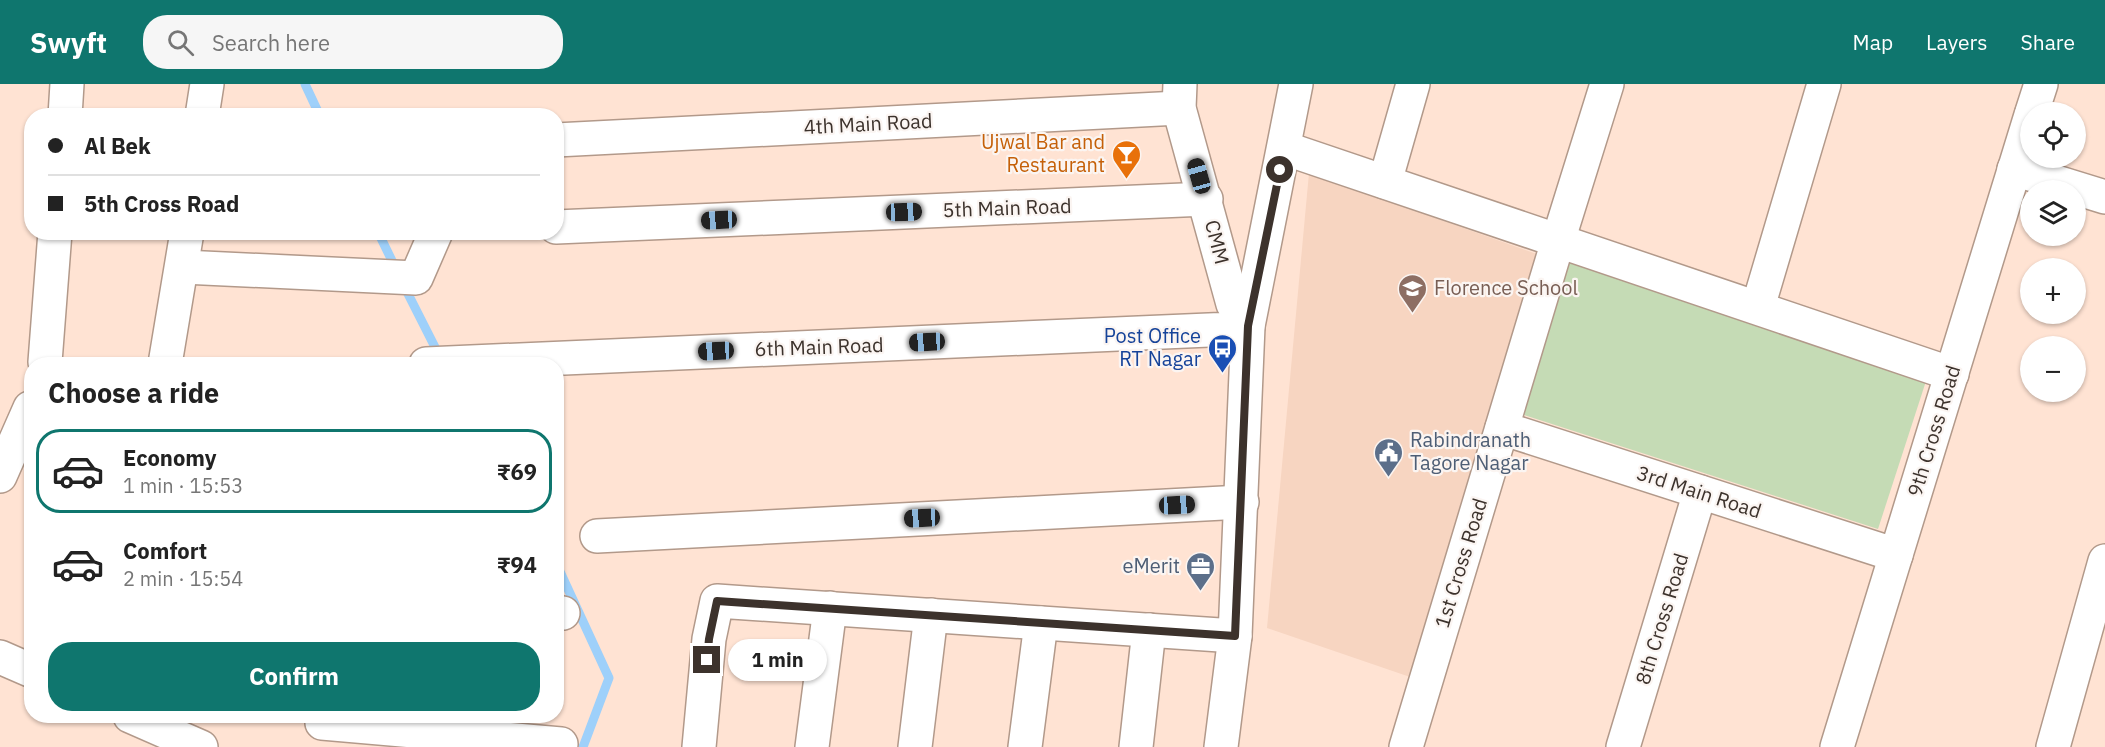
<!DOCTYPE html>
<meta charset="utf-8">
<style>
:root{--surface:#fff;--page:#f6f6f6;--text:#222;--muted:#767676;--line:#e0e0e0;--accent:#0f766e}
body{margin:0;font-family:"IBM Plex Sans",sans-serif;background:var(--page);color:var(--text);height:100vh;display:flex;flex-direction:column;font-size:22px;white-space:nowrap}
*{box-sizing:border-box;margin:0}
p{font-size:20px;color:var(--muted)}
.icon{flex:none;width:33px;height:33px;fill:none;stroke:currentColor;stroke-width:2;stroke-linecap:round;stroke-linejoin:round}
.map{position:relative;flex:1;overflow:hidden}
.panel{position:absolute;left:24px;top:273px;width:540px;height:366px;display:flex;flex-direction:column;background:var(--surface);border-radius:24px;box-shadow:0 2px 4px #0004}
.panel>*{flex:none}
.top-card{position:absolute;left:24px;top:24px;width:540px;height:132px;border-radius:24px;box-shadow:0 2px 4px #0004;display:grid;align-content:center;height:132px;padding:0 24px;background:var(--surface)}
.controls{position:absolute;left:2020px;top:18px;display:grid;gap:12px}
.controls a{display:grid;place-items:center;width:66px;height:66px;border-radius:50%;background:var(--surface);box-shadow:0 2px 4px #0004;font-size:30px}
.end{position:absolute;width:27px;height:27px;margin:-14px;border:8px solid #3c322c;background:#fff;box-shadow:0 0 0 3px #fff}
.from{border-radius:50%}
.bubble{position:absolute;height:42px;border-radius:21px;background:var(--surface);box-shadow:0 2px 4px #0004;font-size:20px;font-weight:700;line-height:42px;text-align:center}
.car{position:absolute;width:18px;height:36px;margin:-18px -9px;border-radius:8px;box-shadow:0 0 4px 2px #0007;background:linear-gradient(#222 24%,#8ab4d8 0 40%,#222 0 76%,#8ab4d8 0 86%,#222 0)}
.top-card b{display:flex;align-items:center;gap:21px;height:57px;font-size:22px}
.top-card b+b{border-top:2px solid var(--line)}
.top-card i{width:15px;height:15px;background:var(--text)}
ul{padding:0;list-style:none}
li{display:flex;align-items:center;gap:18px;height:84px;margin:0 12px 9px;padding:0 12px;border:3px solid transparent;border-radius:24px}
li div{flex:1}
li b{display:block;font-size:22px}
li em{font-style:normal;font-weight:700}
li.selected{border-color:var(--accent)}
li>.icon{width:54px;height:54px;stroke-width:1.5}
h2{padding:0 24px;font-size:27px;line-height:72px}
.primary-button{display:flex;gap:12px;margin-top:auto;padding:12px 24px}
.primary-button a{flex:1;height:69px;border-radius:24px;background:var(--accent);color:#fff;font-size:24px;font-weight:700;line-height:69px;text-align:center}
header{display:flex;align-items:center;gap:36px;box-sizing:border-box;height:84px;padding:0 30px;background:var(--accent);color:#fff}
header strong{font-size:28px}
nav{display:flex;gap:33px;margin-inline-start:auto;font-size:21px}
.search{width:420px;height:54px;background:var(--page);display:flex;align-items:center;gap:15px;box-sizing:border-box;padding:0 21px;border-radius:24px;color:var(--muted);font-size:22px}
.map>svg:first-child{display:block}
.built{fill:#f7d5c1}
.park{fill:#c5dbb5}
.lines{fill:none;stroke-linecap:round;stroke-linejoin:round}
.stream{stroke:#9ed0fa;stroke-width:9}
.minor-casing{stroke:#b2998a;stroke-width:36}
.tertiary-casing{stroke:#b2998a;stroke-width:36}
.minor{stroke:#fff;stroke-width:33}
.tertiary{stroke:#fff;stroke-width:33}
.route{stroke:#3c322c;stroke-width:8}
.labels{text-anchor:middle;stroke-width:4.5;stroke-linejoin:round;paint-order:stroke}
.street-label{font-size:20px;fill:#3c322c;stroke:#fbf5f2}
.food-label{font-size:20px;fill:#c56008;stroke:#fbf5f2;text-anchor:end}
.education-label{font-size:20px;fill:#785e54;stroke:#fbf5f2;text-anchor:start}
.transit-label{font-size:20px;fill:#164399;stroke:#fbf5f2;text-anchor:end}
.service-label{font-size:20px;fill:#4e5e75;stroke:#fbf5f2;text-anchor:start}
</style>
<header>
<strong>Swyft</strong>
<div class="search"><svg class="icon" aria-label="search" viewBox="0 0 24 24"><circle cx="10" cy="10" r="6"/><path d="M15 15l6 6"/></svg>Search here</div>
<nav><a>Map</a><a>Layers</a><a>Share</a></nav>
</header>
<div class="map">
<svg width="2105" height="663" viewBox="0 0 2105 663">
<rect width="100%" height="100%" fill="#ffe3d3"/>
<!-- built -->
<polygon class="built" points="1309,89 1548,174 1413,594 1267,544"/>
<!-- park -->
<polygon class="park" points="1569,179 1927,294 1878,445 1521,330"/>
<g class="lines">
<!-- stream -->
<g class="stream">
<polyline points="305,0 320,32"/>
<polyline points="378,148 397,187"/>
<polyline points="403,200 440,273"/>
<polyline points="556,479 609,594 583,663"/>
</g>
<defs>
<g id="minor">
<polyline points="65,32 67,0"/>
<polyline points="202,32 207,0"/>
<polyline points="556,56 1179,24"/>
<polyline points="1284,64 1952,290"/>
<polyline points="2014,85 2105,113"/>
<polyline points="1385,98 1413,0"/>
<polyline points="556,143 1206,115"/>
<polyline points="183,183 416,194 436,148"/>
<polyline points="1758,223 1824,0"/>
<polyline points="45,278 55,148"/>
<polyline points="165,280 187,148"/>
<polyline points="426,280 1232,245 1248,242 1233,220 1179,24 1180,0"/>
<polyline points="1502,344 1896,471"/>
<polyline points="0,392 30,324"/>
<polyline points="597,452 1242,418"/>
<polyline points="556,528 563,529"/>
<polyline points="0,573 32,587"/>
<polyline points="130,632 201,663"/>
<polyline points="322,639 561,660"/>
<polyline points="699,663 709,555 717,517 1235,552"/>
<polyline points="812,663 830,524"/>
<polyline points="915,663 931,531"/>
<polyline points="1025,663 1041,539"/>
<polyline points="1136,663 1149,546"/>
<polyline points="1406,663 1558,157 1607,0"/>
<polyline points="1623,663 1700,408"/>
<polyline points="2053,663 2105,477"/>
</g>
<g id="tertiary">
<polyline points="2032,28 2041,0"/>
<polyline points="1221,663 1235,552 1248,242 1296,0"/>
<polyline points="1837,663 2031,31"/>
</g>
</defs>
<!-- minor casing -->
<use href="#minor" class="minor-casing"/>
<!-- tertiary casing -->
<use href="#tertiary" class="tertiary-casing"/>
<!-- minor -->
<use href="#minor" class="minor"/>
<!-- tertiary -->
<use href="#tertiary" class="tertiary"/>
</g>
<g class="lines">
<!-- route -->
<polyline class="route" points="707,576 709,555 717,517 1235,552 1248,242 1280,86"/>
</g>
<!-- icons -->
<defs>
<symbol id="bar-pin" viewBox="-11 -11 22 30"><path d="M0 17L-7.5 6A9.5 9.5 0 1 1 7.5 6Z" fill="#e8710a" stroke="#fbf5f2"/><path d="M-6-5H6L.8 .8V4.5H3.5V6h-7V4.5H-.8V.8Z" fill="#fff"/></symbol>
<symbol id="school-pin" viewBox="-11 -11 22 30"><path d="M0 17L-7.5 6A9.5 9.5 0 1 1 7.5 6Z" fill="#8d6e63" stroke="#fbf5f2"/><path d="M0-5L7-2L0 1L-7-2ZM-4 1L0 2.5L4 1V4Q0 6-4 4Z" fill="#fff"/></symbol>
<symbol id="bus-pin" viewBox="-11 -11 22 30"><path d="M0 17L-7.5 6A9.5 9.5 0 1 1 7.5 6Z" fill="#1a4fb4" stroke="#fbf5f2"/><path d="M-5-6H5V4H4V6H2V4H-2V6H-4V4H-5ZM-3.5-4V0h7V-4ZM-3.5 1.2v1.5H-2V1.2ZM2 1.2v1.5H3.5V1.2Z" fill="#fff"/></symbol>
<symbol id="civic-pin" viewBox="-11 -11 22 30"><path d="M0 17L-7.5 6A9.5 9.5 0 1 1 7.5 6Z" fill="#5c6f8a" stroke="#fbf5f2"/><path d="M-.6-6.5H3V-4.5H.6V-3L4-1V1h2V6H-6V1h2V-1L-.6-3ZM-1.2 2.5V6h2.4V2.5Z" fill="#fff"/></symbol>
<symbol id="office-pin" viewBox="-11 -11 22 30"><path d="M0 17L-7.5 6A9.5 9.5 0 1 1 7.5 6Z" fill="#5c6f8a" stroke="#fbf5f2"/><path d="M-6-3h4V-5.5h4V-3h4V5H-6ZM-1-4.5V-3h2v-1.5ZM-6 0V1H6V0Z" fill="#fff"/></symbol>
</defs>
<g fill-rule="evenodd">
<use href="#bar-pin" x="1110" y="54" width="33" height="45"/>
<use href="#school-pin" x="1396" y="188" width="33" height="45"/>
<use href="#bus-pin" x="1206" y="248" width="33" height="45"/>
<use href="#civic-pin" x="1372" y="352" width="33" height="45"/>
<use href="#office-pin" x="1184" y="466" width="33" height="45"/>
</g>
<g class="labels">
<!-- street labels -->
<g class="street-label">
<text transform="translate(868 40) rotate(-3)" y="7">4th Main Road</text>
<text transform="translate(1007 124) rotate(-2)" y="7">5th Main Road</text>
<text transform="translate(1217 158) rotate(76)" y="7">CMM</text>
<text transform="translate(819 263) rotate(-2)" y="7">6th Main Road</text>
<text transform="translate(1934 347) rotate(-73)" y="7">9th Cross Road</text>
<text transform="translate(1699 408) rotate(18)" y="7">3rd Main Road</text>
<text transform="translate(1461 479) rotate(-73)" y="7">1st Cross Road</text>
<text transform="translate(1662 535) rotate(-73)" y="7">8th Cross Road</text>
</g>
<!-- food labels -->
<g class="food-label">
<text x="1105" y="65">Ujwal Bar and<tspan x="1105" dy="23">Restaurant</tspan></text>
</g>
<!-- education labels -->
<g class="education-label">
<text x="1434" y="211">Florence School</text>
</g>
<!-- transit labels -->
<g class="transit-label">
<text x="1201" y="259">Post Office<tspan x="1201" dy="23">RT Nagar</tspan></text>
</g>
<!-- service labels -->
<g class="service-label">
<text x="1410" y="363">Rabindranath<tspan x="1410" dy="23">Tagore Nagar</tspan></text>
<text x="1180" y="489" text-anchor="end">eMerit</text>
</g>
</g>
</svg>
<div class="controls">
<a><svg class="icon" aria-label="locate" viewBox="0 0 24 24"><circle cx="12" cy="12" r="6"/><path d="M12 2v4M12 18v4M2 12h4M18 12h4"/></svg></a>
<a><svg class="icon" aria-label="layers" viewBox="0 0 24 24"><path d="M12 4l9 5-9 5-9-5zM3 14l9 5 9-5"/></svg></a>
<a>+</a>
<a>−</a>
</div>
<i class="end from" style="left:1280px;top:86px"></i>
<i class="end" style="left:707px;top:576px"></i>
<div class="bubble" style="left:728px;top:555px;width:99px">1 min</div>
<i class="car" style="left:1199px;top:92px;rotate:344deg"></i>
<i class="car" style="left:904px;top:128px;rotate:88deg"></i>
<i class="car" style="left:719px;top:136px;rotate:267deg"></i>
<i class="car" style="left:927px;top:258px;rotate:267deg"></i>
<i class="car" style="left:716px;top:267px;rotate:267deg"></i>
<i class="car" style="left:1177px;top:421px;rotate:87deg"></i>
<i class="car" style="left:922px;top:434px;rotate:267deg"></i>
<div class="top-card">
<b><i class="from"></i>Al Bek</b>
<b><i></i>5th Cross Road</b>
</div>
<section class="panel">
<h2>Choose a ride</h2>
<ul>
<li class="selected"><svg class="icon" aria-label="car" viewBox="0 0 24 24"><path d="M5 17H2v-5l4-1 3-4h7l3 4 3 1v5h-3M9 17h6M6 11h13"/><circle cx="7" cy="17" r="2"/><circle cx="17" cy="17" r="2"/></svg><div><b>Economy</b><p>1 min · 15:53</p></div><em>₹69</em></li>
<li><svg class="icon" aria-label="car" viewBox="0 0 24 24"><path d="M5 17H2v-5l4-1 3-4h7l3 4 3 1v5h-3M9 17h6M6 11h13"/><circle cx="7" cy="17" r="2"/><circle cx="17" cy="17" r="2"/></svg><div><b>Comfort</b><p>2 min · 15:54</p></div><em>₹94</em></li>
</ul>
<div class="primary-button"><a>Confirm</a></div>
</section>
</div>
